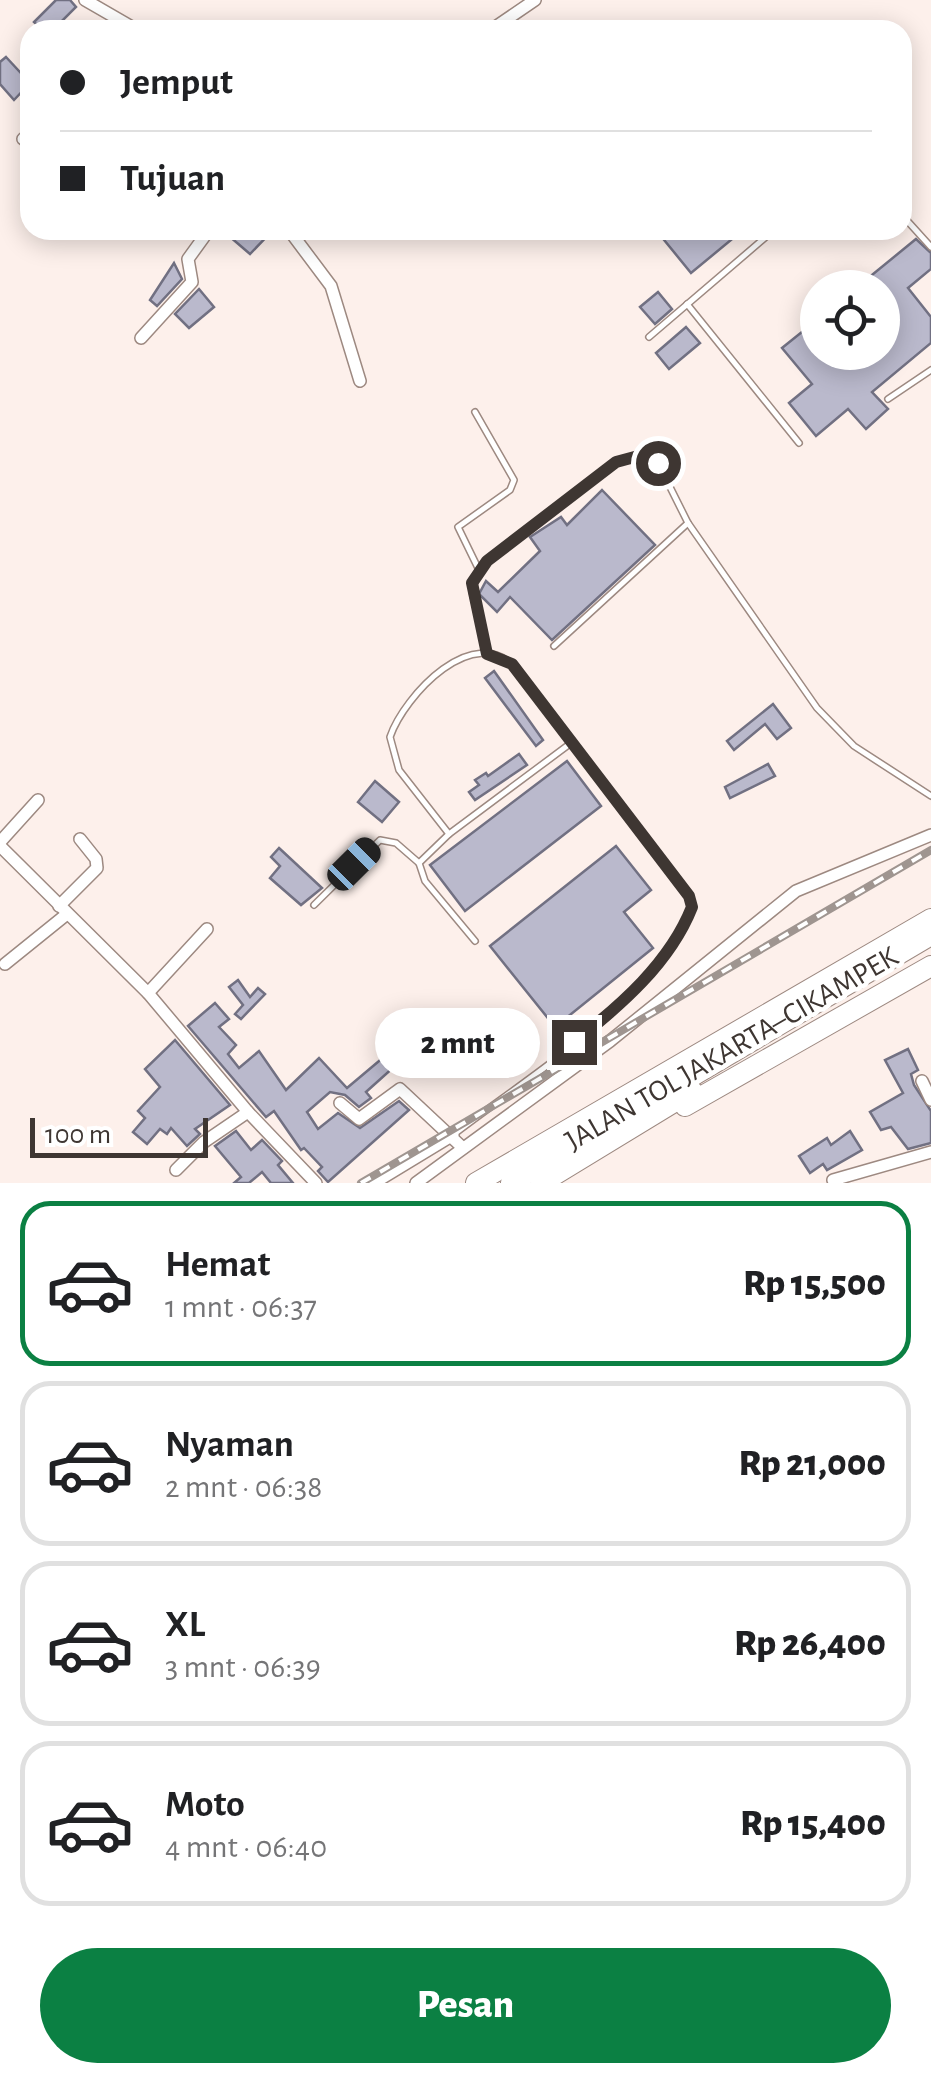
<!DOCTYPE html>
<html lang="id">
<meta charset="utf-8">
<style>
:root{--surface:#fff;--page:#f6f6f6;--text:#202124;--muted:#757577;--line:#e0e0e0;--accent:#0b8043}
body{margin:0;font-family:"Alegreya Sans",sans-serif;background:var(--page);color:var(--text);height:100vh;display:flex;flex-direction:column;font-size:38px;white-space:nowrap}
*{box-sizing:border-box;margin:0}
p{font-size:32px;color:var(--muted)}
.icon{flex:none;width:55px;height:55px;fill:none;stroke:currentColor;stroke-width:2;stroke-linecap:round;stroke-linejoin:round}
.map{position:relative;height:1183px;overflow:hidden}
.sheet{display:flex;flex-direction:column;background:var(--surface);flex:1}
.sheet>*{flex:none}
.guide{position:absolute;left:20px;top:20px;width:892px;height:220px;border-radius:30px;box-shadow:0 5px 25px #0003;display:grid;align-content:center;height:220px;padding:0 40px;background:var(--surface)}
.fabs{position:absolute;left:800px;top:270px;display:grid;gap:20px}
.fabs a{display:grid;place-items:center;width:100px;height:100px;border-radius:50%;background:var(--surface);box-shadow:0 5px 25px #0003;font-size:50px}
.scale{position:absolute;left:30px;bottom:25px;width:178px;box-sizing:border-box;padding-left:10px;border:5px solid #3e3632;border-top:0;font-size:28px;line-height:35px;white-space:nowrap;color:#3e3632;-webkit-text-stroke:8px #fff;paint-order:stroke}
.end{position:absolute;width:45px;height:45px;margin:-22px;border:12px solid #3e3632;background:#fff;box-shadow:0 0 0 5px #fff}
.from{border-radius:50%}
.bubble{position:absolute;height:70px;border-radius:35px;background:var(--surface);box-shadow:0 5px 25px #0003;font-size:32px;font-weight:800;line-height:70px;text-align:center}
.car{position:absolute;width:30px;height:60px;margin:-30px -15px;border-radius:12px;box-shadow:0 0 8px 2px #0007;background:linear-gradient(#222 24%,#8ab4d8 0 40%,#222 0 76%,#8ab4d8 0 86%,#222 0)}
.guide b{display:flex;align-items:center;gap:35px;height:95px;font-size:38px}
.guide b+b{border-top:2px solid var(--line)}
.guide i{width:25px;height:25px;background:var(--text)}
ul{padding:18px 0 0;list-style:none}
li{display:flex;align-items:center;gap:30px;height:165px;margin:0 20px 15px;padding:0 20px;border:5px solid var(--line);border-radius:30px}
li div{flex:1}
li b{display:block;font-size:38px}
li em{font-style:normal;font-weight:800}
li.selected{border-color:var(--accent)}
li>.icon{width:90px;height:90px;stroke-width:1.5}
.cta{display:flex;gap:20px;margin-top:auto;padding:20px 40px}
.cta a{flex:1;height:115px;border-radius:60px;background:var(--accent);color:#fff;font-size:40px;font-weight:800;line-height:115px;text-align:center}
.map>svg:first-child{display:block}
.building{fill:#bab9cc;stroke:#717082;stroke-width:2.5}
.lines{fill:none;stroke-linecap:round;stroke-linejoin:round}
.lane-casing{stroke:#9d8981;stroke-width:8}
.street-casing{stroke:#9d8981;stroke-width:14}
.highway-casing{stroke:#9d8981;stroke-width:22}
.lane{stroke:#fff;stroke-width:5}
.street{stroke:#fff;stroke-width:11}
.highway{stroke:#fff;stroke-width:20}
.rail-casing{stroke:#9f9590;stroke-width:8}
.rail{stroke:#fff;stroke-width:4;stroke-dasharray:11;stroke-linecap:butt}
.route{stroke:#3e3632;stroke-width:12}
.labels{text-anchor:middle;stroke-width:9;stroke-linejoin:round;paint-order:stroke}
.street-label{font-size:30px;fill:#3e3632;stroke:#fff}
</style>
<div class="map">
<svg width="931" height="1183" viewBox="0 0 931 1183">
<rect width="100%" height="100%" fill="#fdf0eb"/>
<!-- building -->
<g class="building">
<polygon points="56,0 70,0 76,7 53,30 42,30 34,22"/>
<polygon points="6,57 30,83 14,100 0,84 0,62"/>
<polygon points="222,230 245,230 252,235 257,230 273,230 250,254"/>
<polygon points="656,230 743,230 691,273"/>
<polygon points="916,239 931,253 931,269 908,288 931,317 931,343 872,392 888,409 866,429 848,409 816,436 789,403 812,384 782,348 818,319 818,352 882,352 882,288 856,288"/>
<polygon points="174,263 182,279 157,306 150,300"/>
<polygon points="199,289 214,307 189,328 175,314"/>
<polygon points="658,292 672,309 655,324 640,307"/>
<polygon points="686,327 700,343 669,369 656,353"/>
<polygon points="602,490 655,545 552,640 510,597 497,612 479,594 486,581 498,592 540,551 530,537 561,517 567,525"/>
<polygon points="494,671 543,740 536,746 485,678"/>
<polygon points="773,704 791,728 777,739 765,724 734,750 727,741"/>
<polygon points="519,754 527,765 475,800 469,792 479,785 475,780 486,773 488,776"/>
<polygon points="567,761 601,806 465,911 430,865"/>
<polygon points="768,764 775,776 730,798 725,787"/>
<polygon points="375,781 399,802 382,822 358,802"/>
<polygon points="616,846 651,890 624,912 653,948 555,1027 490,946"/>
<polygon points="279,848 322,888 301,905 270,878 280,866 271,857"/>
<polygon points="238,980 250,997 258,988 265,994 241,1019 235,1014 243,1005 229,987"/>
<polygon points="215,1003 229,1019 219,1027 236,1045 228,1054 239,1068 259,1051 286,1090 319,1058 347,1088 385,1056 395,1066 366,1092 371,1098 359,1107 345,1095 330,1092 307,1112 318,1129 338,1113 360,1128 399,1101 409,1110 328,1182 318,1171 322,1167 304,1148 301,1150 274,1111 266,1117 188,1026"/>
<polygon points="175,1040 230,1105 195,1129 200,1134 187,1146 171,1128 167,1134 160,1129 147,1144 133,1132 145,1118 138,1111 160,1087 145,1069"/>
<polygon points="908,1049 918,1070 911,1074 914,1085 931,1111 931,1143 908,1149 891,1127 881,1130 870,1112 903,1093 885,1060"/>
<polygon points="236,1131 251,1150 262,1140 282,1161 278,1165 293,1183 271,1183 262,1172 249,1183 234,1183 241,1177 215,1146"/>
<polygon points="850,1131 862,1150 827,1170 823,1164 810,1173 799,1156 827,1138 831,1145"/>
</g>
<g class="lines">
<defs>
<g id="lane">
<polyline points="902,215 931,247"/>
<polyline points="687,304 799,443"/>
<polyline points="649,337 774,230"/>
<polyline points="888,399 931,370"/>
<polyline points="475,412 514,480 510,490 458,527 478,568"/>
<polyline points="554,646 688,523"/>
<polyline points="487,654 472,591 479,569 616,462 642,455 658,463 688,523 817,708 854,746 931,796"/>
<path d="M449 834 399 770 390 737C404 696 475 619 517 670L689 896 692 907C653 1002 532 1074 453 1135"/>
<polyline points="314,905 380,840 396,843 419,863"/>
<polyline points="475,941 425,881 419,863 449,834 571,743"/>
</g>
<g id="street">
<polyline points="85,0 137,30"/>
<polyline points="491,30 535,0"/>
<polyline points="23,139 30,133"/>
<polyline points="289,230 331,286 360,381"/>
<polyline points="141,338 192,282 188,259 209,230"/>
<polyline points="0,842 38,800"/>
<polyline points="0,846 148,993 248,1112 316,1183"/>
<polyline points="59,906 97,868 96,859 80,839"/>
<polyline points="5,964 67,914"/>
<polyline points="148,993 207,929"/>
<polyline points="922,1081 931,1100"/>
<polyline points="340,1103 359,1119 400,1089 463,1148"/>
<polyline points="176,1170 204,1142 248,1112"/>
<polyline points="833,1180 931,1152"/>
<polyline points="374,1183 453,1135"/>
<polyline points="416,1183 610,1041 796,891 931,835"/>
</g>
<g id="highway">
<polyline points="685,1106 931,966"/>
<polyline points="476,1183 931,919"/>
<polyline points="511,1183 931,935"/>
<polyline points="541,1183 692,1091"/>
</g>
</defs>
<!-- lane casing -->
<use href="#lane" class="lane-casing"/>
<!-- street casing -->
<use href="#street" class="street-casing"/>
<!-- highway casing -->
<use href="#highway" class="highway-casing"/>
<!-- lane -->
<use href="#lane" class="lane"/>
<!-- street -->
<use href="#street" class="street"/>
<!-- highway -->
<use href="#highway" class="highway"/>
<defs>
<polyline id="rail" points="361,1183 931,850"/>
</defs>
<!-- rail casing -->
<use href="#rail" class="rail-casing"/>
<!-- rail -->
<use href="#rail" class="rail"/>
</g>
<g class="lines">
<!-- route -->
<path class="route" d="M574 1042C620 1006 670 963 692 907L689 896 512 664 487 654 472 583 487 561 616 462 642 455 658 463"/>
</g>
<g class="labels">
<!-- street labels -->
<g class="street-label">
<text transform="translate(731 1048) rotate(-30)" y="10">JALAN TOL JAKARTA–CIKAMPEK</text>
</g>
</g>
</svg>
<div class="fabs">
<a><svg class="icon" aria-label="locate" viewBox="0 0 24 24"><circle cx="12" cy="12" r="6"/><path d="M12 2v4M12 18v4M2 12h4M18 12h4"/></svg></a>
</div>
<div class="scale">100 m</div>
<i class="end from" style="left:658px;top:463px"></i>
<i class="end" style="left:574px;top:1042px"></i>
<div class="bubble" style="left:375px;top:1008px;width:165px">2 mnt</div>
<i class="car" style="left:354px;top:864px;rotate:45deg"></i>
<div class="guide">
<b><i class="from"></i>Jemput</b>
<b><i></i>Tujuan</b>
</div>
</div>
<section class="sheet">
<ul>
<li class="selected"><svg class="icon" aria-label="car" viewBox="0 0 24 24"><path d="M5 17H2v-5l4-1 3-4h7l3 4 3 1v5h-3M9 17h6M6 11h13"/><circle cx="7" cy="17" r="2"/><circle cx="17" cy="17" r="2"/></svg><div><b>Hemat</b><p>1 mnt · 06:37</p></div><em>Rp 15,500</em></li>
<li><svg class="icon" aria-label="car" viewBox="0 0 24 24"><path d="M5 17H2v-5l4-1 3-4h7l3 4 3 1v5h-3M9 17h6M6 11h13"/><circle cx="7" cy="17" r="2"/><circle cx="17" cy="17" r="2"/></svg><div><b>Nyaman</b><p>2 mnt · 06:38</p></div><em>Rp 21,000</em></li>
<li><svg class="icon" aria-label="car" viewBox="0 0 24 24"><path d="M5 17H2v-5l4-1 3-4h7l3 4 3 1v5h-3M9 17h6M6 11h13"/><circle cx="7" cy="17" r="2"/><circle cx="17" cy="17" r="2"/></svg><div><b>XL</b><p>3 mnt · 06:39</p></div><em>Rp 26,400</em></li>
<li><svg class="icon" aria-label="car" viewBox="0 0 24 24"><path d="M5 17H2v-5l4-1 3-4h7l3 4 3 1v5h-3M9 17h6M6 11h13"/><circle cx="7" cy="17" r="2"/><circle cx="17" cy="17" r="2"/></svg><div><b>Moto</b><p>4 mnt · 06:40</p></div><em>Rp 15,400</em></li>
</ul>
<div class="cta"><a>Pesan</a></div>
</section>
